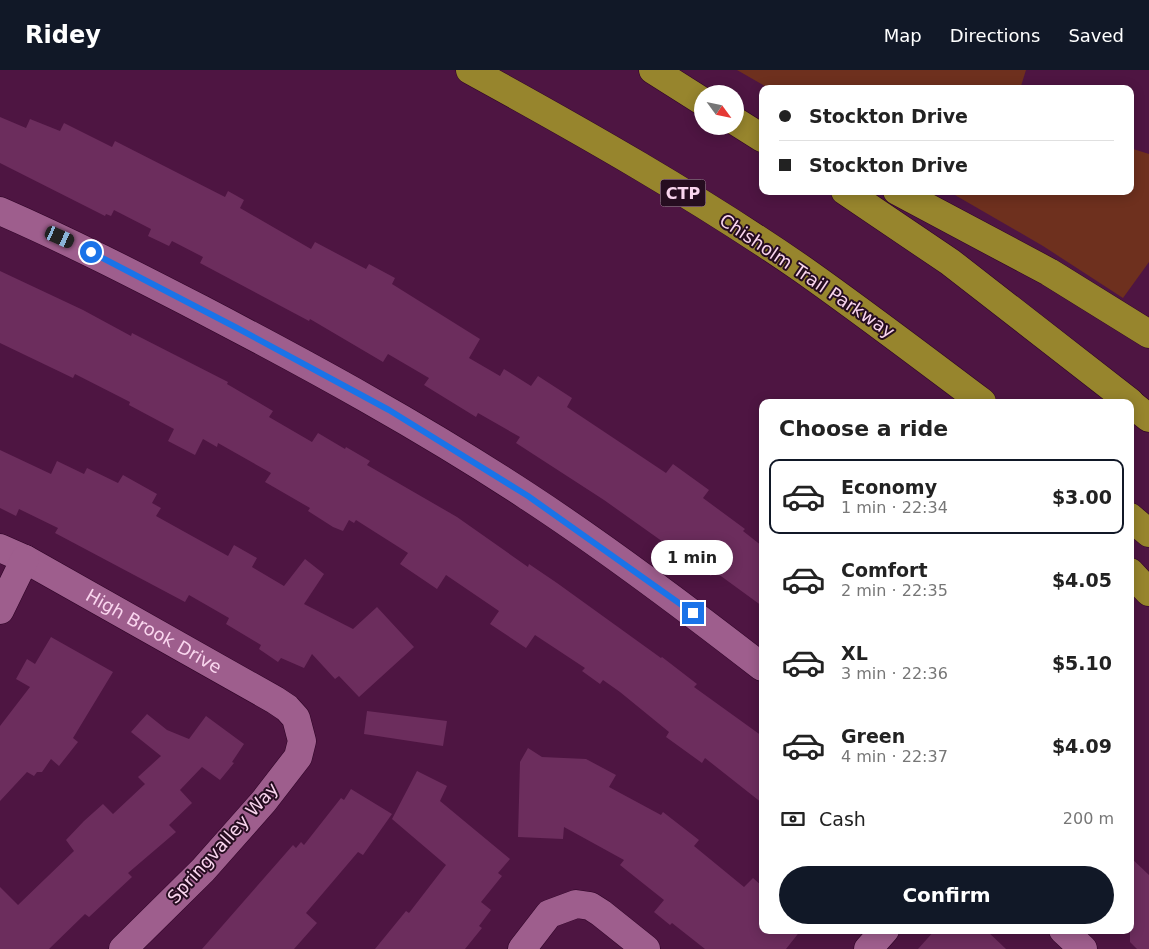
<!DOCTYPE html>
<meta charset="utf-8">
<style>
:root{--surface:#fff;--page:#f6f6f6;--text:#222;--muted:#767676;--line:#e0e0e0;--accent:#111827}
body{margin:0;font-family:"DejaVu Sans",sans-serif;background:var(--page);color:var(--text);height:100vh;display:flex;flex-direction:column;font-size:19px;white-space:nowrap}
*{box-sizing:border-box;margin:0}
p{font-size:16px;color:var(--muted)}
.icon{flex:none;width:28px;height:28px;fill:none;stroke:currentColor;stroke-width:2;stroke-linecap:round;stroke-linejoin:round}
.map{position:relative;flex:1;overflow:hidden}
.details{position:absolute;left:759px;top:329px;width:375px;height:535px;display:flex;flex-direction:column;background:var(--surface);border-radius:10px;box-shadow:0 2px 12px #0003}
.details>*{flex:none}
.top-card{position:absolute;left:759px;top:15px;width:375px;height:110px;border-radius:10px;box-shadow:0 2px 12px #0003;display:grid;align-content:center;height:110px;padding:0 20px;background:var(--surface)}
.needle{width:32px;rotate:123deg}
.fabs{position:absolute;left:694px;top:15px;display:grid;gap:10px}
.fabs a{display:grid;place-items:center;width:50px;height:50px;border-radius:50%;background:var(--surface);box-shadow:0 2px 12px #0003;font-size:25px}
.end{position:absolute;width:22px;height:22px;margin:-11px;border:6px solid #1a73e8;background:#fff;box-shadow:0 0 0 2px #fff}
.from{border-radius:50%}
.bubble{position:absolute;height:35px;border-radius:18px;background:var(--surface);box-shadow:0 2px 12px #0003;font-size:16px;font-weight:700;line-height:35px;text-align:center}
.car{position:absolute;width:15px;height:30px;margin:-15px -8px;border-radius:6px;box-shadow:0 0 4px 1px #0007;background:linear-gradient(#222 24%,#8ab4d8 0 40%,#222 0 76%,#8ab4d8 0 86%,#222 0)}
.top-card b{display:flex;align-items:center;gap:18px;height:48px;font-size:19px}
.top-card b+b{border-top:1px solid var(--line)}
.top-card i{width:12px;height:12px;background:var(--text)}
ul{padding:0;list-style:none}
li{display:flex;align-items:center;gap:15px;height:75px;margin:0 10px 8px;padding:0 10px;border:2px solid transparent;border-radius:10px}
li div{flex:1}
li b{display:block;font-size:19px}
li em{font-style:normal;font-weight:700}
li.on{border-color:var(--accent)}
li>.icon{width:45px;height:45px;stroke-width:1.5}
h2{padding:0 20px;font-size:22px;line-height:60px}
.pay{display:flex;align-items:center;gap:12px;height:55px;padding:0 20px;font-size:19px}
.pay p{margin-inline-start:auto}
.action{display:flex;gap:10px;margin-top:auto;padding:10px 20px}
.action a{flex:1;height:58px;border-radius:30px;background:var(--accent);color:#fff;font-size:20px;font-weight:700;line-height:58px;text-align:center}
header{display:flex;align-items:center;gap:30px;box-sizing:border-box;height:70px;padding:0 25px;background:var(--accent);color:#fff}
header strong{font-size:24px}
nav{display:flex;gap:28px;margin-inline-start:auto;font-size:18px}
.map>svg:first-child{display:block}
.green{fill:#6e301e}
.building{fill:#6c2d5d}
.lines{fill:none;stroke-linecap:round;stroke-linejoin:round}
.minor-casing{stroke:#2d0325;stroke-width:29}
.highway-casing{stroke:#2d0325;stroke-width:29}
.minor{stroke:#9e5e8d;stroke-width:28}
.highway{stroke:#97852d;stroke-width:28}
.route{stroke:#1a73e8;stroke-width:6}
.labels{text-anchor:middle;stroke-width:4;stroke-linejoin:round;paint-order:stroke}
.shield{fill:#260d20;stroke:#ba99b0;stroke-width:1}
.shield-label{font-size:16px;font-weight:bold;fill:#f9d5ee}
.street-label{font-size:18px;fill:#f9d5ee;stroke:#260d20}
</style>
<header>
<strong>Ridey</strong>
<nav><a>Map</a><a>Directions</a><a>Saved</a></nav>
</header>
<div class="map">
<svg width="1149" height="879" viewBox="0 0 1149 879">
<rect width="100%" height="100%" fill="#4e1542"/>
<!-- green -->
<g class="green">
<polygon points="737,0 1026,0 1021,16 1030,19 770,19"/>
<polygon points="1130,78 1149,84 1149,192 1123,228 1043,176 948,121 1130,121"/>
</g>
<!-- building -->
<g class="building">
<polygon points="0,47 26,58 30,49 60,61 64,53 112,77 115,71 225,127 228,121 244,130 240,138 311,179 315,172 366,199 369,194 395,208 392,214 480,269 469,288 500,306 504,299 531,316 538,306 572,328 567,337 666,403 673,394 709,420 703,428 745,459 743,461 762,476 762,536 714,501 711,506 604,430 516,373 520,367 478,343 476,347 424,315 429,308 388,284 383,292 310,249 309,251 200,193 203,187 172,171 169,176 148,166 151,159 114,140 111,146 106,144 105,146 0,93"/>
<polygon points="0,201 83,240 131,266 132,263 228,312 227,314 273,341 269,347 312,372 318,363 345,379 346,377 370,391 367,395 457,447 528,497 529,494 557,513 661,588 662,587 697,614 694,617 762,666 762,733 705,688 702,693 666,667 669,662 620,622 603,610 600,614 582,601 585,598 535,565 526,578 490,554 499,541 446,505 437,519 400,494 408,483 356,450 354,453 349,450 343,461 333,457 308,441 310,438 265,412 271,403 218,373 217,377 203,369 195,385 168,371 174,359 129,335 130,332 75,304 73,308 0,273"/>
<polygon points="0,380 51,404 57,391 84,404 87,398 118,413 123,405 157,424 152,433 161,438 156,446 228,486 234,475 257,488 252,497 284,516 305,489 324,504 304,534 353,559 377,537 414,577 359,627 339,606 335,609 312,584 304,598 281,588 278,592 259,579 261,575 226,554 229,548 189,525 185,532 55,463 58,458 19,439 16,446 0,438"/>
<polygon points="51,567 113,602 73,668 78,672 59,696 51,689 42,702 37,702 34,706 27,702 0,731 0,656 30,617 16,609 27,589 35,594"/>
<polygon points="367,641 447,651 443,676 364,664"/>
<polygon points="147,644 167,660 189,669 206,646 244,674 232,692 234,693 220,710 202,697 180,720 192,733 169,755 176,762 128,803 132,807 89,847 85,844 49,879 0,879 0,817 18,835 74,781 66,770 84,751 103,734 113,744 145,714 138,707 161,686 131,662"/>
<polygon points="528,678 542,687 586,689 616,705 609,717 661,745 663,742 699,770 694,776 744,817 753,808 762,816 762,860 801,860 786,879 705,879 672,853 670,855 654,842 664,830 620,795 624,790 564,757 563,769 518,767 520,692"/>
<polygon points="417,701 447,716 440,731 510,789 498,803 502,806 481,832 491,840 479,856 482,858 465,879 375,879 406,841 409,843 446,795 392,749"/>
<polygon points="351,719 392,744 363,785 358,782 306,843 317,853 294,879 202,879 293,775 296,778 301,772 304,775 341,728 344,730"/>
<polygon points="1130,787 1149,805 1149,879 1137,879 1130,872"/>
<polygon points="935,860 986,860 1006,879 918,879"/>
</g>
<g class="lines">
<defs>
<g id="minor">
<path d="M0 141C69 171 135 205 201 239 312 297 422 357 527 426 608 479 686 538 762 597"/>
<path id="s1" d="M0 478 25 489 275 630 287 638 296 648 302 671 298 687 264 731 203 800 123 879"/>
<polyline points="0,540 25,489"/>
<polyline points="1063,860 1083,879"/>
<polyline points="522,879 549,844 576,834 590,836 601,843 646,879"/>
<polyline points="868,879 885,860"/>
</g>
<g id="highway">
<path d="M470 0C583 62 696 126 802 199 863 242 922 287 982 332"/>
<polyline points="653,0 702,31"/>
<polyline points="735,51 762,68"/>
<polyline points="845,121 950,192 1130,332"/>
<polyline points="897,121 1049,202 1149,264"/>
<polyline points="1130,333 1149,348"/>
<polyline points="1130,447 1149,463"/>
<polyline points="1130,502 1149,522"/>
</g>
</defs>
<!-- minor casing -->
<use href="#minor" class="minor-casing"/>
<!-- highway casing -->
<use href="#highway" class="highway-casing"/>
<!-- minor -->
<use href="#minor" class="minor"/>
<!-- highway -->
<use href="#highway" class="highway"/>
</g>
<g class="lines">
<!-- route -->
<polyline class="route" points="91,182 239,259 389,340 528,426 693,543"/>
</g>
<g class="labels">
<!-- shield labels -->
<rect class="shield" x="660.5" y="109.5" width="45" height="27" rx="4"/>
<g class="shield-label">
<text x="683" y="129">CTP</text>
</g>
<!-- street labels -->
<g class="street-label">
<text transform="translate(807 206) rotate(34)" y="6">Chisholm Trail Parkway</text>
<text dy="6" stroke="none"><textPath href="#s1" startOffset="175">High Brook Drive</textPath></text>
<text transform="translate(223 773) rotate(-48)" y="6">Springvalley Way</text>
</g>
</g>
</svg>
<div class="fabs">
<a><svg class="needle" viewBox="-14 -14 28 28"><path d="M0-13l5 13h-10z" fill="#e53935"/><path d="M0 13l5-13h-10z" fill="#767676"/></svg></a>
</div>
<i class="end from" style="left:91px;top:182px"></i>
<i class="end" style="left:693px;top:543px"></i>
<div class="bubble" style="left:651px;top:470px;width:82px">1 min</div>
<i class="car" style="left:60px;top:167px;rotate:114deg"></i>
<div class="top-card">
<b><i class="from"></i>Stockton Drive</b>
<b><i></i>Stockton Drive</b>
</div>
<section class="details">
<h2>Choose a ride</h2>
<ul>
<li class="on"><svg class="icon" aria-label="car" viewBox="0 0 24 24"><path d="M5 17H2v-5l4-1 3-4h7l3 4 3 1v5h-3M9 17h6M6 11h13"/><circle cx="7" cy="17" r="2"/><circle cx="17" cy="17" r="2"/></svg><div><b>Economy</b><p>1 min · 22:34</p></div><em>$3.00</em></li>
<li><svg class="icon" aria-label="car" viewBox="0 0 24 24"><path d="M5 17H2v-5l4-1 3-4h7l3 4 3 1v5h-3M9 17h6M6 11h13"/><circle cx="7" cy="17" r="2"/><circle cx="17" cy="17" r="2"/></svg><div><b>Comfort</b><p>2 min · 22:35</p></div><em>$4.05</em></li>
<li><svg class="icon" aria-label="car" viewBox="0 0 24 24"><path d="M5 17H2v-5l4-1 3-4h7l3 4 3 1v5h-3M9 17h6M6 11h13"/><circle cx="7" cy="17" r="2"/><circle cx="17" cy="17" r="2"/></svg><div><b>XL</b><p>3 min · 22:36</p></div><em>$5.10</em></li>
<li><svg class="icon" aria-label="car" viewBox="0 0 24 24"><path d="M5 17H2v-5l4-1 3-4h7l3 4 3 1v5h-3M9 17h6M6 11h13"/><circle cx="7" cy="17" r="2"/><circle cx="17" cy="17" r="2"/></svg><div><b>Green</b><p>4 min · 22:37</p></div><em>$4.09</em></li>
</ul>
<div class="pay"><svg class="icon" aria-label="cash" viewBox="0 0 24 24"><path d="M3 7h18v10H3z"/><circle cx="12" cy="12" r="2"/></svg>Cash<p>200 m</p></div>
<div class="action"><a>Confirm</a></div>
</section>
</div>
